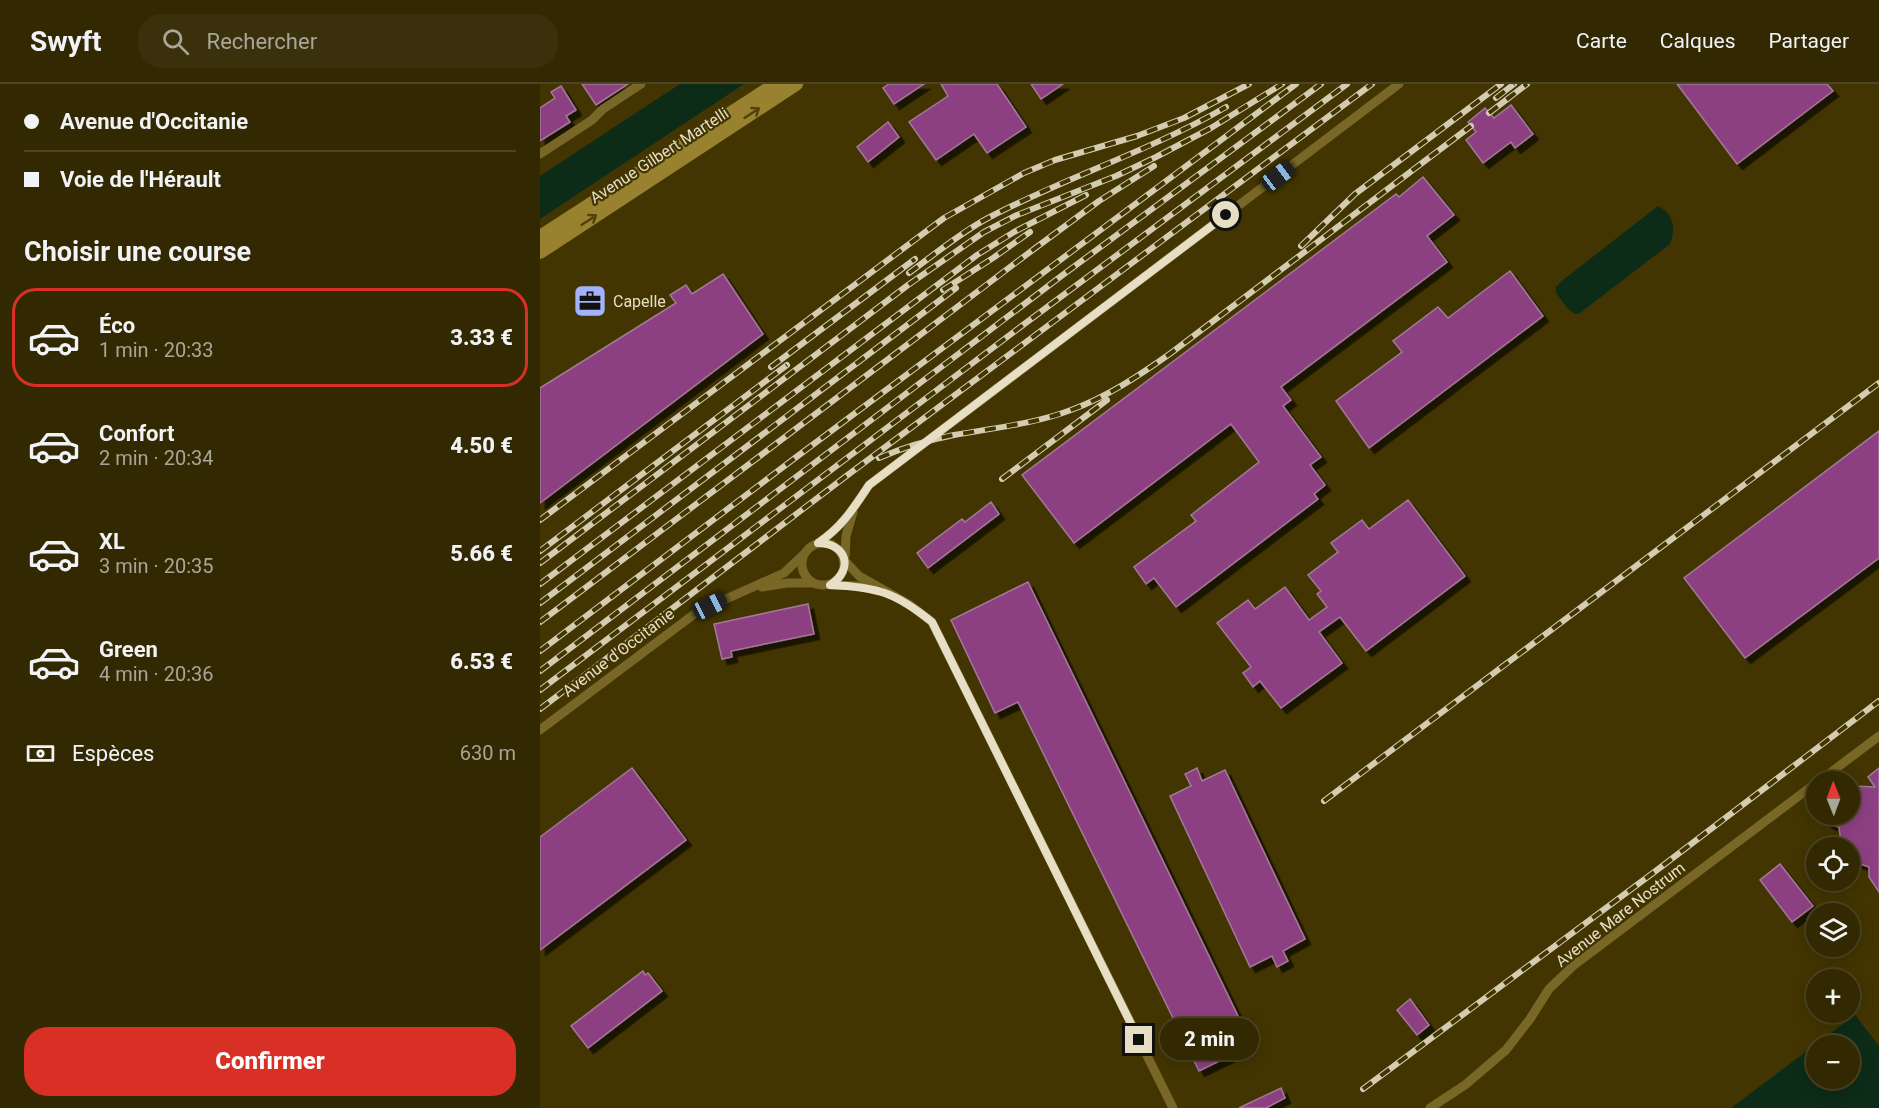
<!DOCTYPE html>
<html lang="fr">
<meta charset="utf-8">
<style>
:root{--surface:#322801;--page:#3a300b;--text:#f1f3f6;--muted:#a8a699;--line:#4d4423;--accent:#d93025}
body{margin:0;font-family:Roboto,sans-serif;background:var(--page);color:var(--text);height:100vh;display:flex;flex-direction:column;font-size:22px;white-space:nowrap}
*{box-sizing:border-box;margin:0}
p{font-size:20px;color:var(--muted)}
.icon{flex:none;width:33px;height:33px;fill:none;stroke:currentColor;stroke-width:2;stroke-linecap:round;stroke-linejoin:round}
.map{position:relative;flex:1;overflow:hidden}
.details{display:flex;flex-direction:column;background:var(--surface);width:540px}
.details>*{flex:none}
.hud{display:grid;align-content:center;height:132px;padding:0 24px;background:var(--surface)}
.needle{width:39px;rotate:359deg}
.fabs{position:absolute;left:1266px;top:687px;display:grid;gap:12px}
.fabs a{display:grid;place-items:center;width:54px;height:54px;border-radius:50%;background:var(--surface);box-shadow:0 3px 15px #0003,0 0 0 2px var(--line);font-size:30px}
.end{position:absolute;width:27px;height:27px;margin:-14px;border:8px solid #e6dfc6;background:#111;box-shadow:0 0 0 3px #111}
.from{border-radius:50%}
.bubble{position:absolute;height:42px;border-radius:21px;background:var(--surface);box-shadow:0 3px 15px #0003,0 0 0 2px var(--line);font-size:20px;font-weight:800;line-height:42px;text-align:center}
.car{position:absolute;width:18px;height:36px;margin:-18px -9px;border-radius:8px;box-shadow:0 0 4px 2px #0007;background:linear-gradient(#222 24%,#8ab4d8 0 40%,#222 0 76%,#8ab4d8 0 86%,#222 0)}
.hud b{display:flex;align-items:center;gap:21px;height:57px;font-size:22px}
.hud b+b{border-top:2px solid var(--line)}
.hud i{width:15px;height:15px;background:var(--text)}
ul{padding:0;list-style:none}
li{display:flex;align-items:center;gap:18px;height:99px;margin:0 12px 9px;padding:0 12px;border:3px solid transparent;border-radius:24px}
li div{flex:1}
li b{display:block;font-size:22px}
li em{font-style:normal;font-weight:800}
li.current{border-color:var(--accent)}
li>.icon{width:54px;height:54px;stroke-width:1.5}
h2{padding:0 24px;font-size:27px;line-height:72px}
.pay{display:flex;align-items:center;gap:15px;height:66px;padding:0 24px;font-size:22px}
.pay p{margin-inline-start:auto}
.button{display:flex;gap:12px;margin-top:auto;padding:12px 24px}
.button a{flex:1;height:69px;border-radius:24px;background:var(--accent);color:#fff;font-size:24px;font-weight:800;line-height:69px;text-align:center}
header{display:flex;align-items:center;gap:36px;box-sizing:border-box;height:84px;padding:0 30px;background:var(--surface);border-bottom:2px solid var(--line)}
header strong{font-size:28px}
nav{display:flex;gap:33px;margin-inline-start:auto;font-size:21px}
.search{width:420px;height:54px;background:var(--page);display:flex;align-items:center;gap:15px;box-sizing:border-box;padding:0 21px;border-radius:24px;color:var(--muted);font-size:22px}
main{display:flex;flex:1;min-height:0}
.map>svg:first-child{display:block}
.water{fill:#0c2c18;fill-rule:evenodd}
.building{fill:#8d4181;stroke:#a27999;stroke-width:1.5;filter:url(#shadow)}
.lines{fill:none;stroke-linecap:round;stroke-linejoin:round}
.street{stroke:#786726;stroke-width:9}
.secondary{stroke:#988230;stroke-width:14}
.rail-casing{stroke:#d3ccb0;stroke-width:6}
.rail{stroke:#423501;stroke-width:4;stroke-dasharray:11;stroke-linecap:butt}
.oneway{stroke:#4f4108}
.route{stroke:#e6dfc6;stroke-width:8}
.labels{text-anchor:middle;stroke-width:4.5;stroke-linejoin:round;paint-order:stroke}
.street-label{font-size:16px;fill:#e6dfc6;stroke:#423501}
.poi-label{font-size:16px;fill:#e6dfc6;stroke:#423501;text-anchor:start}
</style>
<header>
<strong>Swyft</strong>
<div class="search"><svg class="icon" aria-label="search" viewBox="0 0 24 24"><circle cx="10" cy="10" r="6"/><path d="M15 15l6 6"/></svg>Rechercher</div>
<nav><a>Carte</a><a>Calques</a><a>Partager</a></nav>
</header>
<main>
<section class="details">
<div class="hud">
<b><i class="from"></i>Avenue d'Occitanie</b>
<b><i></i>Voie de l'Hérault</b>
</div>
<h2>Choisir une course</h2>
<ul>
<li class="current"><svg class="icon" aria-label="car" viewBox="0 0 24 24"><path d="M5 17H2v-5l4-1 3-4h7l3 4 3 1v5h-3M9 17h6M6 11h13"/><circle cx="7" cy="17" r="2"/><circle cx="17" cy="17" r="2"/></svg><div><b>Éco</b><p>1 min · 20:33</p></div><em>3.33 €</em></li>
<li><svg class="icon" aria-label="car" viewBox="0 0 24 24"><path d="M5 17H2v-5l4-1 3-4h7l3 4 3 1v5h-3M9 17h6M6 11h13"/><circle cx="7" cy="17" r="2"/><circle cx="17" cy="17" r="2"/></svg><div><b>Confort</b><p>2 min · 20:34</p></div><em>4.50 €</em></li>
<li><svg class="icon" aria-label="car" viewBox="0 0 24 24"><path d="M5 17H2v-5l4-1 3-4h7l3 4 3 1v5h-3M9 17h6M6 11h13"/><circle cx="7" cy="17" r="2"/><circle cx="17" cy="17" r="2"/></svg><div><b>XL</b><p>3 min · 20:35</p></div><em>5.66 €</em></li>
<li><svg class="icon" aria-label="car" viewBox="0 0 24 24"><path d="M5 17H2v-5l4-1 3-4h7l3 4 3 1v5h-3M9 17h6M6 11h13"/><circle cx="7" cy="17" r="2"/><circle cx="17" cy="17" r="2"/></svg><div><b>Green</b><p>4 min · 20:36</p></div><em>6.53 €</em></li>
</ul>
<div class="pay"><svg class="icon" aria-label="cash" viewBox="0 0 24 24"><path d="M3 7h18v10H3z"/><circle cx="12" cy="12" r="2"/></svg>Espèces<p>630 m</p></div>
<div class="button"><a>Confirmer</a></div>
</section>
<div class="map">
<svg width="1339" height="1024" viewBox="0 0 1339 1024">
<defs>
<filter id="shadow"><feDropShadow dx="5.5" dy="5.5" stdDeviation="0" flood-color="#0009"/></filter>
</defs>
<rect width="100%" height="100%" fill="#423501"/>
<!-- water -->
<g class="water">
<polygon points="140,0 204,0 0,135 0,92"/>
<path d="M1118 122C1134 130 1136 144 1130 160L1040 229 1035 230 1028 225 1016 209V203L1023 196Z"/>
<path d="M1315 931 1339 962V1024H1191ZM1276 962H1310V994H1276Z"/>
</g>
<!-- building -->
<g class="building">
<polygon points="42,0 88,0 56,21"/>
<polygon points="349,0 384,0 354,20 343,4"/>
<polygon points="401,0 457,0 486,43 447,69 434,50 396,76 369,38 408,12"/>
<polygon points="491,0 523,0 501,15"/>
<polygon points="1137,0 1287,0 1293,7 1197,80"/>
<polygon points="21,2 36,26 26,32 30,38 0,57 0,24 15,14 11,8"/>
<polygon points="971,21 993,50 975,64 971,58 943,79 926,56 936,48 928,38 945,24 954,34"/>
<polygon points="348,38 359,53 328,78 317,63"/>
<polygon points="883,93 914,131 887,152 907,178 741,303 751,316 743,322 781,373 770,381 785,401 774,410 778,415 636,523 614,494 606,500 594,483 656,437 651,431 719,378 691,340 534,459 482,391 856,110 859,113"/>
<polygon points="970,187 1003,232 829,364 796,317 862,268 853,257 898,223 908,234"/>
<polygon points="183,190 223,250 0,419 0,304 136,219 130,211 146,201 152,210"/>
<polygon points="1339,347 1339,474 1205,574 1144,494"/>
<polygon points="868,416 925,492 826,567 800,533 779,548 802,579 741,624 720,597 713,603 703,589 711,583 677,539 708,516 715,525 745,503 769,536 787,523 777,510 781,507 768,491 798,468 791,459 822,436 829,445"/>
<polygon points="451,418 459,430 388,484 377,469 422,435 425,438"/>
<polygon points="488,498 712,961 659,987 478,618 455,629 411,536"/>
<polygon points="268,520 274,550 191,567 192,573 182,575 174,540"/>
<polygon points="92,684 146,756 0,866 0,753"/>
<polygon points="657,684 662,697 685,686 765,855 743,867 748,877 737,883 732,872 710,883 630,712 651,702 645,690"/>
<polygon points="1339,684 1339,808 1329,793 1329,783 1317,779 1314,774 1314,765 1302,757 1300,751 1299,743 1289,740 1278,730 1310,730 1310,704 1313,702 1335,703 1328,693"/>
<polygon points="1240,780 1273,822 1252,838 1220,796"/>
<polygon points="103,887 105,891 108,889 122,907 48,964 31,942"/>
<polygon points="870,915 889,941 877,951 857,926"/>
<polygon points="741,1004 745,1014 726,1024 699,1024"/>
</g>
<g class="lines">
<!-- street -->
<g class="street">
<polyline points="0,70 52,36 63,25 101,0"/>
<circle cx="283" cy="480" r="21"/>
<path d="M278 459C302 443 313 425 329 401L859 0"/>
<polyline points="305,473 306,452 313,428"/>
<polyline points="305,477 319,492 370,521 392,538 633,1024"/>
<polyline points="290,501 318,502 338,507"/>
<polyline points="222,503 247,499 273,499"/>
<polyline points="0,646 157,528 244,489 263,471"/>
<polyline points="1278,698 1339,652"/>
<polyline points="890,1024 925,1001 966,966 990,935 1009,905 1033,882 1276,699"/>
</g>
<!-- secondary -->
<g class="secondary">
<polyline points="0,153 236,0"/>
<polyline points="0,168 256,0"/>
</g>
<defs>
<g id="rail">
<polyline points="956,14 974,0"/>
<polyline points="949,29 987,0"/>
<polyline points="761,162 815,110 961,0"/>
<path d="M369 189C395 170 420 149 448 134 526 93 610 67 686 23"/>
<polyline points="403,206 453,174 490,148"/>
<polyline points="231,283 375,175"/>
<path d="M339 374C362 364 388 356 414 351 453 344 494 340 531 326 567 313 600 291 631 269L931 42"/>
<polyline points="462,395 567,316"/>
<polyline points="0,436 404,134 484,89 515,76 597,52 644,34 709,0"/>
<polyline points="0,467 247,281"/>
<polyline points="0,479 368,201 444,148 477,131 576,92 616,73 671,44 742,0"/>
<polyline points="0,500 437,171 474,148 546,111"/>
<polyline points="0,519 416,204"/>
<polyline points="0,538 494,165 559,117 614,82"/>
<polyline points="0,567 255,374 756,0"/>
<polyline points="0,587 524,190 781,0"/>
<polyline points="0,606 483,241 807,0"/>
<polyline points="0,625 305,393 832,0"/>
<polyline points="784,717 1339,299"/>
<polyline points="823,1005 1117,786 1339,617"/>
</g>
</defs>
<!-- rail casing -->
<use href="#rail" class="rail-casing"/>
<!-- rail -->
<use href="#rail" class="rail"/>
</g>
<!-- one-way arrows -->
<defs><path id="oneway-shaft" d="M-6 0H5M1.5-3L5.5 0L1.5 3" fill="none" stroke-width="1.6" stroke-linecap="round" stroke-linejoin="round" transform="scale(1.5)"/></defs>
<g class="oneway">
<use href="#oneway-shaft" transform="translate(212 29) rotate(-33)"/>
<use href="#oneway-shaft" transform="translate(49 136) rotate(-33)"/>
</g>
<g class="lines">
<!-- route -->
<path class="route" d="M599 956 392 538C355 508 337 503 290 501 315 485 306 459 278 459 302 443 313 425 329 401L686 131"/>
</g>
<!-- icons -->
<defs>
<symbol id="office-square" viewBox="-11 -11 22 22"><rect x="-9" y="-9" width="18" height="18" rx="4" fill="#a2b2fd" stroke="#423501"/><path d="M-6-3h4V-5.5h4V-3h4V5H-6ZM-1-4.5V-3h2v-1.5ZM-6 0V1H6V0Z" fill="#111"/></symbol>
</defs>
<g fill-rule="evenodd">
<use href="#office-square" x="31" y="198" width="38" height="38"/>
</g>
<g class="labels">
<!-- street labels -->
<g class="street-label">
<text transform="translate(119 71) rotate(-33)" y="6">Avenue Gilbert Martelli</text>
<text transform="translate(78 568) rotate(-37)" y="6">Avenue d'Occitanie</text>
<text transform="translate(1080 830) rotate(-38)" y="6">Avenue Mare Nostrum</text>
</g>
<!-- poi labels -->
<g class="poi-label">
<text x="73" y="223">Capelle</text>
</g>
</g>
</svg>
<div class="fabs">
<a><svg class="needle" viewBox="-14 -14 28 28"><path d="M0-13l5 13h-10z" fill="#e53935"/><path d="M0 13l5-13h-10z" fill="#a8a699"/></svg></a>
<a><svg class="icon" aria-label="locate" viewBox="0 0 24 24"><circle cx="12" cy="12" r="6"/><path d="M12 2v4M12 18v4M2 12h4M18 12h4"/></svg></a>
<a><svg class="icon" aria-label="layers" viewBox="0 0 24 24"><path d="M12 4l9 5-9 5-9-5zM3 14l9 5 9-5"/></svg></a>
<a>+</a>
<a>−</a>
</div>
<i class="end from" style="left:686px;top:131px"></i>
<i class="end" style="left:599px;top:956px"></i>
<div class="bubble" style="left:620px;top:934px;width:99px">2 min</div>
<i class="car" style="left:738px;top:92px;rotate:53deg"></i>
<i class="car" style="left:170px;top:522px;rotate:64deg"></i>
</div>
</main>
